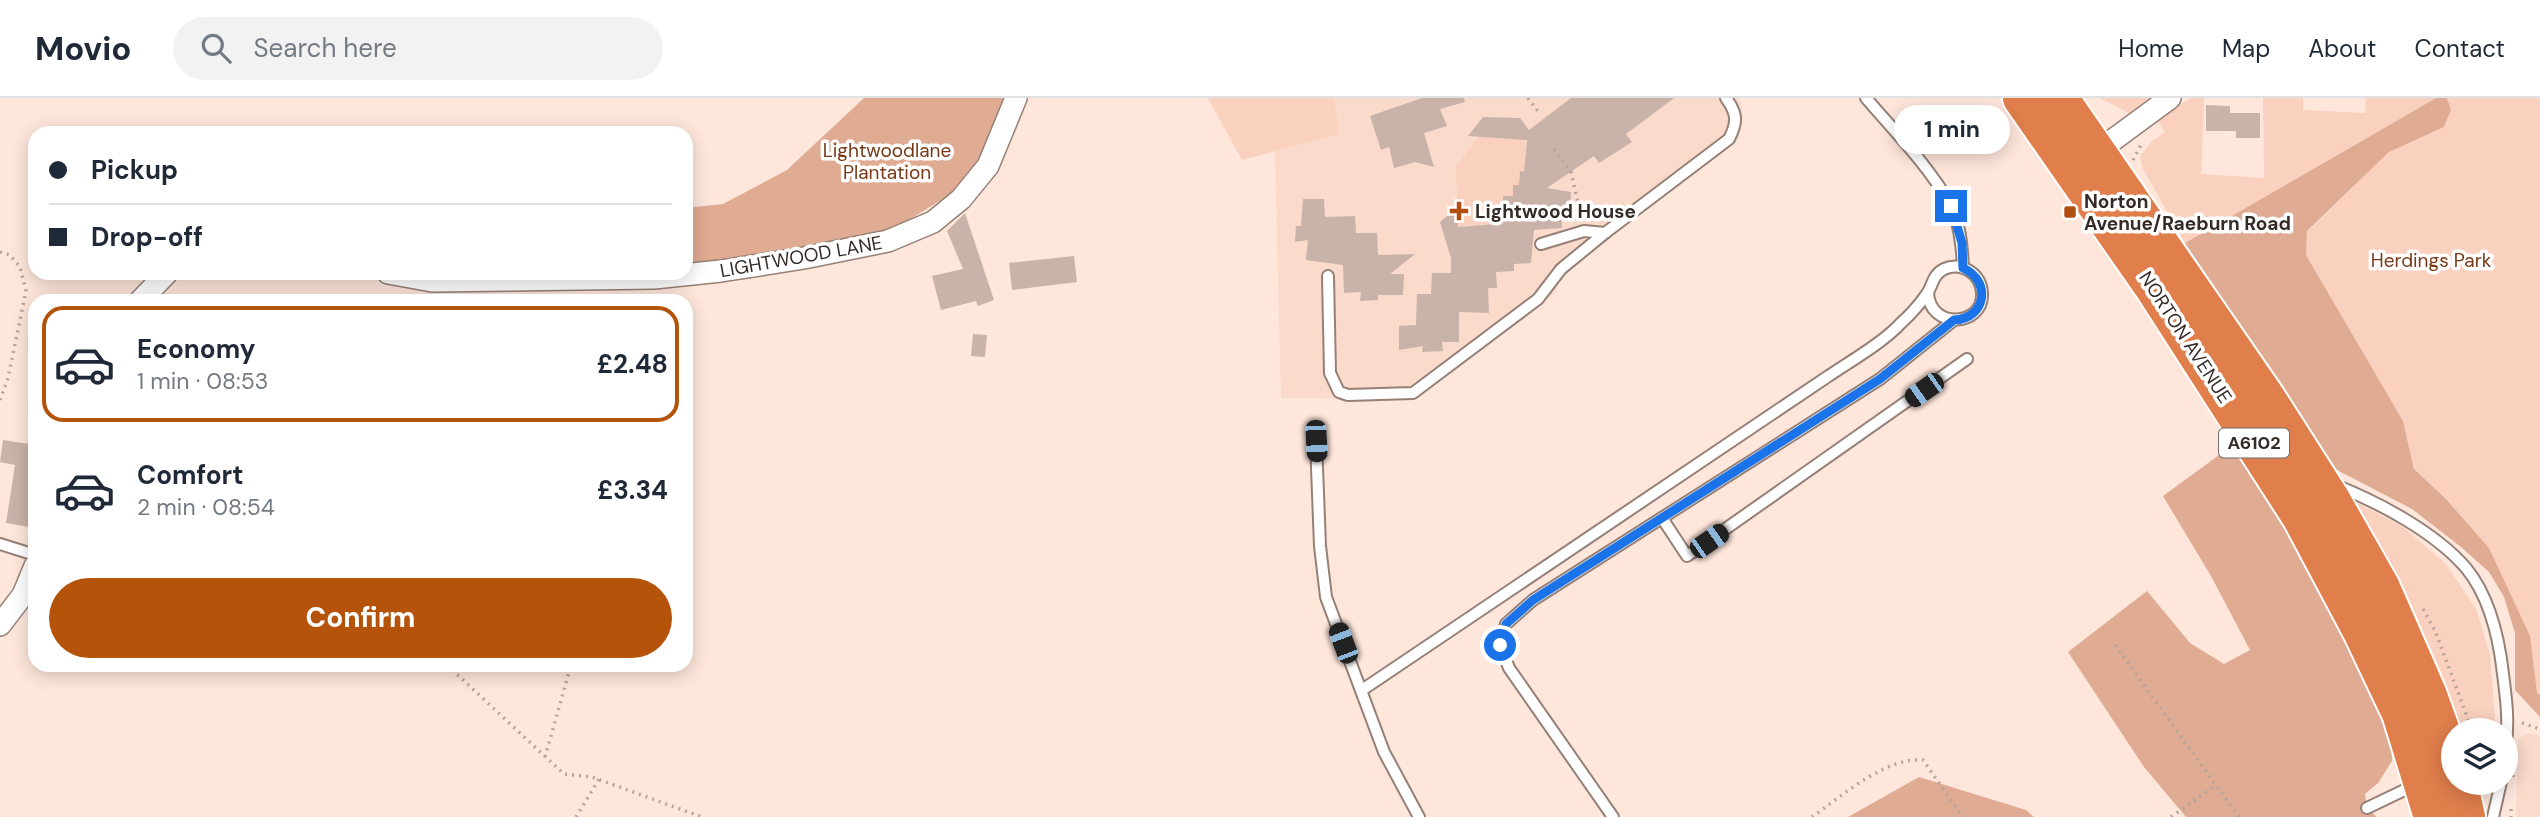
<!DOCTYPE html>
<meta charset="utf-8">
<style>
:root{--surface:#fff;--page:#f2f2f3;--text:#1f2937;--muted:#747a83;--line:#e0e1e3;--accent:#b45309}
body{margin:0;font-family:"DM Sans",sans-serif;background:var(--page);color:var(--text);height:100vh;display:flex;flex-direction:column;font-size:26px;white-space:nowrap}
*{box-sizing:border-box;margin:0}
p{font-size:23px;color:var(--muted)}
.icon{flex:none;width:38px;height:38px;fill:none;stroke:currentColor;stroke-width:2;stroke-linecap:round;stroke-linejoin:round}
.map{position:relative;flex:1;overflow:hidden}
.details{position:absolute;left:28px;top:196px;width:665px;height:378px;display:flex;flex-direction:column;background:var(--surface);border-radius:21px;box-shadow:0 4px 18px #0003}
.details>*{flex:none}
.hud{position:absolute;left:28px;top:28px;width:665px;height:154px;border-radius:21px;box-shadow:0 4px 18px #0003;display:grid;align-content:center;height:154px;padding:0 21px;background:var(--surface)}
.buttons{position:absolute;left:2441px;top:620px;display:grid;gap:14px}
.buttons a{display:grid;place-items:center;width:77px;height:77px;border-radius:50%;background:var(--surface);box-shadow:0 4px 18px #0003;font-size:35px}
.end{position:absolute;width:32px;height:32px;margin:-16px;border:9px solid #1a73e8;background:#fff;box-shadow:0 0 0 4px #fff}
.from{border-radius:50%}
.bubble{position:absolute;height:49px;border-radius:24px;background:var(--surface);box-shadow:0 4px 18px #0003;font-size:23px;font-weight:700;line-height:49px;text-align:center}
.car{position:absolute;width:21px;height:42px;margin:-21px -10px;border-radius:9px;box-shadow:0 0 5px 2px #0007;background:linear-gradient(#222 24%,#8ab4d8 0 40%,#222 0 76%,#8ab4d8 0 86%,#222 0)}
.hud b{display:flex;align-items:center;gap:24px;height:66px;font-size:26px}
.hud b+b{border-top:2px solid var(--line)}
.hud i{width:18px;height:18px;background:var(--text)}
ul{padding:12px 0 0;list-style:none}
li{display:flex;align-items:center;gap:21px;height:116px;margin:0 14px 10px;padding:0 7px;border:4px solid transparent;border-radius:21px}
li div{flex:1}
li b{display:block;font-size:26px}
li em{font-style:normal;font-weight:700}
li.active{border-color:var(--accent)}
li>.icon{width:63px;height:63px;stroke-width:1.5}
.button{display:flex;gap:14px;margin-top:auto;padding:14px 21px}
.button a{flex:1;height:80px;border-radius:42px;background:var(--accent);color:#fff;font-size:28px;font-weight:700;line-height:80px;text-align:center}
header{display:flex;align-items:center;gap:42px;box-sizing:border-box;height:98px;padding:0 35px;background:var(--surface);border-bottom:2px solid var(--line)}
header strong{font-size:33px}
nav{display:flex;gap:38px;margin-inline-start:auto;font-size:24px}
.search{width:490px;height:63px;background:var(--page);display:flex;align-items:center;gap:18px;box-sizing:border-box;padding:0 24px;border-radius:38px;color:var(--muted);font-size:26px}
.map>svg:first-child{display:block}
.built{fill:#f9dacb}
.green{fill:#f9d1be}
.forest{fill:#e0ab93}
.building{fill:#c9b2a8}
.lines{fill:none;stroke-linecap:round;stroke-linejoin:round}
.lane-casing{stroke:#968076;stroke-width:14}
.street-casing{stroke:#968076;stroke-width:24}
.highway-casing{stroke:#fff;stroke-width:42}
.path{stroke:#b6a49b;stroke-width:3.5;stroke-dasharray:2 5;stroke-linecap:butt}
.lane{stroke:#fff;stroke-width:10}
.street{stroke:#fff;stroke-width:21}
.highway{stroke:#e07e4c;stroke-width:38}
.route{stroke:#1a73e8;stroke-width:9}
.poi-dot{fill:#b14f12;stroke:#fff;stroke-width:2.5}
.labels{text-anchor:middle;stroke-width:7;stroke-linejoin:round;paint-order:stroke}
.shield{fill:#fff;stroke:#716b68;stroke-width:2}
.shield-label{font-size:18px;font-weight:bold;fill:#342b27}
.park-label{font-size:19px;fill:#783815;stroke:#fff}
.poi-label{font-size:19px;font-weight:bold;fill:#342b27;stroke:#fff;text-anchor:start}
.street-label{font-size:19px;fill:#342b27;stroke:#fff}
</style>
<header>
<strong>Movio</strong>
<div class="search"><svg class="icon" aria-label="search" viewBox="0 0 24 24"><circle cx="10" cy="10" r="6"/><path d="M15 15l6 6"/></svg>Search here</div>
<nav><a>Home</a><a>Map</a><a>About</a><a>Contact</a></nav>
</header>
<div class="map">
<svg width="2540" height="719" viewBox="0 0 2540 719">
<rect width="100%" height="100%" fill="#fee6db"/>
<!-- built -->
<g class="built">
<polygon points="1334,0 1738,0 1741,5 1743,24 1734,42 1564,172 1555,195 1411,301 1281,300 1275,53 1338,36"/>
<polygon points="2528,635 2540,638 2540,719 2516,719 2518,641"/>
</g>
<!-- green -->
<g class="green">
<polygon points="1208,0 1334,0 1339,36 1242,62"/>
<polygon points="2100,0 2149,0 2129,15"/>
<polygon points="2190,0 2204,0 2201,76 2264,80 2263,0 2303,0 2303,12 2365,15 2366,0 2436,0 2185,145 2143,71 2140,59 2151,44 2165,34 2158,23"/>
<polygon points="2447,0 2540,0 2540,597 2537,595 2489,450 2446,401 2414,371 2403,323 2306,157 2307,134 2389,54 2444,29 2451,12"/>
<polygon points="1487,27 1495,40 1514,41 1513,29 1526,45 1524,74 1520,74 1519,87 1513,87 1513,98 1503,98 1503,116 1497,117 1495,138 1487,138 1486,126 1462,128 1461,151 1452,132 1458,126 1456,69"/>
<polygon points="2344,398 2403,429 2446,466 2476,511 2490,557 2496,632 2454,632"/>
</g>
<!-- forest -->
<g class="forest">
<polygon points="864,0 1007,0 994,41 968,85 885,137 710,167 686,167 686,110 723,106 787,72"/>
<polygon points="2436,0 2447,0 2451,12 2444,29 2389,54 2307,133 2306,157 2403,323 2414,371 2446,401 2489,450 2530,538 2537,595 2540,597 2540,619 2515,592 2515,535 2504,499 2489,474 2461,449 2412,411 2337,372 2185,145"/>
<polygon points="2237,344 2337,512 2391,637 2392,663 2378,685 2365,696 2367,710 2377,719 2186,719 2144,669 2068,554 2147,493 2190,545 2224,566 2250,552 2211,478 2163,398"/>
<polygon points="1919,679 2026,712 2034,719 1848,719"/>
</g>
<!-- building -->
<g class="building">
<polygon points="1422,0 1464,0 1465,4 1440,11 1447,28 1424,35 1434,69 1415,64 1394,70 1389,49 1381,52 1370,18"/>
<polygon points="1571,0 1674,0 1626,36 1632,44 1599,65 1594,58 1547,90 1571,94 1570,111 1561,109 1562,130 1534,132 1531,165 1514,166 1514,173 1496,174 1497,190 1488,190 1489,215 1459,214 1459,244 1442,244 1443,253 1422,254 1423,248 1399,252 1399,228 1416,227 1417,196 1431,196 1432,175 1451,175 1451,160 1440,124 1457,110 1458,129 1496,126 1497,116 1503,116 1503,98 1513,98 1513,87 1519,87 1520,73 1524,74 1527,42 1468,38 1483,19 1520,20 1529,32"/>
<polygon points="2206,7 2230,8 2230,15 2260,15 2260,40 2236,40 2236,33 2206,33"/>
<polygon points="1303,101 1324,101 1325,119 1355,118 1356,135 1377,135 1378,157 1415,156 1390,176 1404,176 1403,197 1378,197 1378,202 1360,203 1361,194 1344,195 1343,167 1306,162 1308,142 1295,144 1296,128 1301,128"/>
<polygon points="965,115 994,202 978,208 976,203 941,212 932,178 963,171 947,133"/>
<polygon points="1074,158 1077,184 1012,192 1009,165"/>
<polygon points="973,236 987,237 985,259 971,258"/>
<polygon points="3,342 35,347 35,430 6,425 15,367 0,364"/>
</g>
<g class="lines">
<defs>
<g id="lane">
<path d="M1866 0C1895 34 1928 67 1950 106 1960 124 1962 149 1963 169"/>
<polyline points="1541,146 1584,133 1605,135"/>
<path d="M1328 178 1330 275 1339 294 1348 297 1413 295 1538 201 1561 171 1605 135 1729 41C1738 24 1737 15 1726 0"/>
<polyline points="1316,343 1320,448 1326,499 1384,654 1419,719"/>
<path d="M2335 387C2378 404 2435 434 2466 470 2490 499 2499 540 2503 576 2506 600 2509 621 2506 645"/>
<polyline points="1662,420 1687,458 1967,261"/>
<polyline points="0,446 35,457"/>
<path d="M1362 592 1827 279C1849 264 1884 244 1901 225 1910 217 1919 207 1926 197 1933 188 1932 177 1944 171 1962 163 1981 176 1982 195 1984 229 1929 232 1928 194"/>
<polyline points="2367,710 2415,687"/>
<polyline points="1613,719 1509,570 1500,547 1506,526 1533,502 1880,281 1954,222"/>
<polyline points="2493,719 2501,684"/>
</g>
<g id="street">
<polyline points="2098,53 2170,0"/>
<polyline points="388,175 432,183 654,180 721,173 804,160 888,143 933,124 961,101 988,68 1016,0"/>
<polyline points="140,203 167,175"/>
<polyline points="0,527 23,497 35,468"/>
</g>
<g id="highway">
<polyline points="2022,0 2155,191 2302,420 2362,533 2401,615 2433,719"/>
<polyline points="2059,0 2266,300 2331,402 2381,490 2427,595 2454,670"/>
<polyline points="2458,684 2466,719"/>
</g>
</defs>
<!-- lane casing -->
<use href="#lane" class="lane-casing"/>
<!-- street casing -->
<use href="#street" class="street-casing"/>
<!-- highway casing -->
<use href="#highway" class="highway-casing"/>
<!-- path -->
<g class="path">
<polyline points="1528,0 1540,16"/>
<polyline points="1554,51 1571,74 1582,122"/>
<polyline points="2133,62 2141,47"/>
<polyline points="0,154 10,157 20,169 26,193 8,280 0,302"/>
<polyline points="2423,511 2436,535 2472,632"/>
<polyline points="2115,547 2239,719"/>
<polyline points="447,567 564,676 592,679 702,719"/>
<polyline points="2522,625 2540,631"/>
<polyline points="545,659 571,567"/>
<polyline points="2513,679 2516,655"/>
<polyline points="2511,711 2511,719"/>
<polyline points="576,719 599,681"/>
<path d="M1812 719C1842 698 1885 659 1923 662L1963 719"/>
<polyline points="2171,719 2216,687"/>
</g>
<!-- lane -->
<use href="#lane" class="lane"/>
<!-- street -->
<use href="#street" class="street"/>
<!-- highway -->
<use href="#highway" class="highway"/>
</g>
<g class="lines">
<!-- route -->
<path class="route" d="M1500 547 1506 526 1533 502 1880 281 1954 222C1986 221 1992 183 1963 170L1962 145 1951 108"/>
</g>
<!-- markers -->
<g class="poi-dot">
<path d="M1455.5 102.5h7v7h7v7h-7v7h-7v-7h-7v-7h7z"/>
<rect x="2063" y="107" width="14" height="14" rx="3.5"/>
</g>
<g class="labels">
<!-- shield labels -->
<rect class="shield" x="2219" y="330.5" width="70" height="29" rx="5"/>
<g class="shield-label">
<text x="2254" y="351">A6102</text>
</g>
<!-- park labels -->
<g class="park-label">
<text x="887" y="59">Lightwoodlane<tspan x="887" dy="22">Plantation</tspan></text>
<text x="2431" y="169">Herdings Park</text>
</g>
<!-- poi labels -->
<g class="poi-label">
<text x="2084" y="110">Norton<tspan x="2084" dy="22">Avenue/Raeburn Road</tspan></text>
<text x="1475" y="120">Lightwood House</text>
</g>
<!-- street labels -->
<g class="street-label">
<text transform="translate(801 158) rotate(-10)" y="7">LIGHTWOOD LANE</text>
<text transform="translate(2186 239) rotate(57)" y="7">NORTON AVENUE</text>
</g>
</g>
</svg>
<div class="buttons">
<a><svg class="icon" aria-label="layers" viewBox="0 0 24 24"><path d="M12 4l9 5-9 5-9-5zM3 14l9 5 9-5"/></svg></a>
</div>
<i class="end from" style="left:1500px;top:547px"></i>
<i class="end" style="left:1951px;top:108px"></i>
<div class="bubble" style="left:1894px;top:7px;width:116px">1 min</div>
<i class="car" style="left:1924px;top:292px;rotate:235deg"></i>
<i class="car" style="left:1316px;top:343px;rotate:177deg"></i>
<i class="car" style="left:1709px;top:443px;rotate:55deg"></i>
<i class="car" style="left:1343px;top:545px;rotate:339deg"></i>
<div class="hud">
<b><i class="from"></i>Pickup</b>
<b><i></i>Drop-off</b>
</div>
<section class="details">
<ul>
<li class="active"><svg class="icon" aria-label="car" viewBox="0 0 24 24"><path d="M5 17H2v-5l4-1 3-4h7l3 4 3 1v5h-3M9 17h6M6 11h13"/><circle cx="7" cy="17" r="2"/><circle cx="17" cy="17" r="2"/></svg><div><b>Economy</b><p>1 min · 08:53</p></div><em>£2.48</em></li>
<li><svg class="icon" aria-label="car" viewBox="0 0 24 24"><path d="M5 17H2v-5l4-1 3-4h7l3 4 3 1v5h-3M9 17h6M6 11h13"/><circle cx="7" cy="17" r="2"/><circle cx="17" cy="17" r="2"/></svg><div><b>Comfort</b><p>2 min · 08:54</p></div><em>£3.34</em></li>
</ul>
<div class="button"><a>Confirm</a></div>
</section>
</div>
